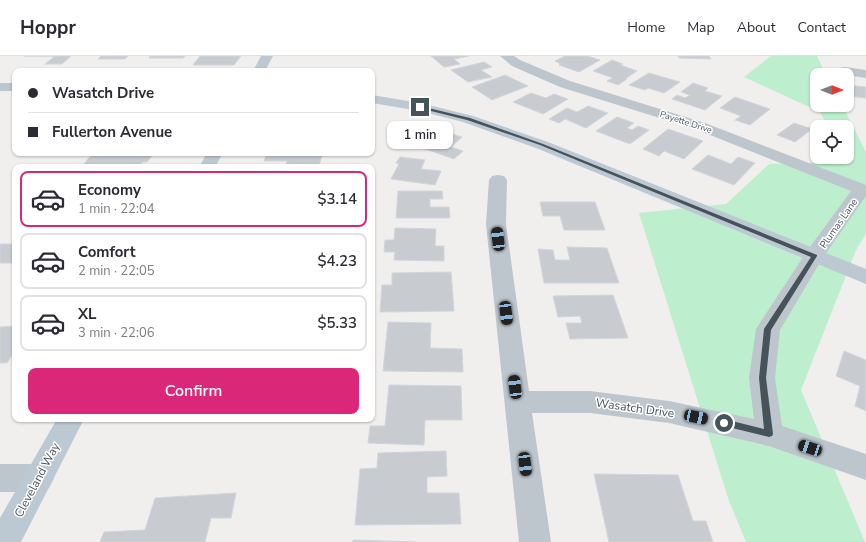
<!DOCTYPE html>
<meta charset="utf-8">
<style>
:root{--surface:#fff;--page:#f7f7f7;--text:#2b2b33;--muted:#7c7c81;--line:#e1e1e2;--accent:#db2777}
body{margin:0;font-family:"Nunito Sans",sans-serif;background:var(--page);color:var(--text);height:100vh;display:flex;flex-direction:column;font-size:15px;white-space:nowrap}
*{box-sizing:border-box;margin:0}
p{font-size:13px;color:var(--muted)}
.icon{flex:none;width:22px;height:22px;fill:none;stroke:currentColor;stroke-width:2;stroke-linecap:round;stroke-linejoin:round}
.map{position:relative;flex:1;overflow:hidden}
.details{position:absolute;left:12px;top:108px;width:363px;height:258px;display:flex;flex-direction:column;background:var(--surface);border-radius:8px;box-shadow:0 1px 3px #0004}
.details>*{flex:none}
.hud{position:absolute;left:12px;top:12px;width:363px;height:88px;border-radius:8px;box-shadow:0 1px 3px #0004;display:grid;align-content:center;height:88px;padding:0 16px;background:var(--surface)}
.needle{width:26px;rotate:90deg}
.tools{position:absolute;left:810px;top:12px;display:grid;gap:8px}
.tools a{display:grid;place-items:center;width:44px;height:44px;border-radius:8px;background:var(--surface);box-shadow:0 1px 3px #0004;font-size:20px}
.end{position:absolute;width:18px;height:18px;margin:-9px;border:5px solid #47535b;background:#fff;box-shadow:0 0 0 2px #fff}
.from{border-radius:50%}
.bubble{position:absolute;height:28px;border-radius:8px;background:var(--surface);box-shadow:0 1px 3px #0004;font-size:13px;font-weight:600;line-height:28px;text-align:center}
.car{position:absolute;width:12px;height:24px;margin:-12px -6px;border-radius:5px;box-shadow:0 0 3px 1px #0007;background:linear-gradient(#222 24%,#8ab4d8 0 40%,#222 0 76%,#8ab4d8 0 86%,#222 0)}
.hud b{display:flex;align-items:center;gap:14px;height:38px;font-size:15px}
.hud b+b{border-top:1px solid var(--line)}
.hud i{width:10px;height:10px;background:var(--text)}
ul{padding:7px 0 0;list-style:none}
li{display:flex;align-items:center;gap:12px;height:56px;margin:0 8px 6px;padding:0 8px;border:2px solid var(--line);border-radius:8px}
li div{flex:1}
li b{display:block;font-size:15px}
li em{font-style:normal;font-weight:600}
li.active{border-color:var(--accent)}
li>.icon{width:36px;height:36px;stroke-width:1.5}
.action{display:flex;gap:8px;margin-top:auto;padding:8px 16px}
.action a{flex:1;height:46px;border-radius:8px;background:var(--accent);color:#fff;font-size:16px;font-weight:600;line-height:46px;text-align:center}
header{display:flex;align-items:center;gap:24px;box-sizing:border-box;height:56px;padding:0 20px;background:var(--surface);border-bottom:1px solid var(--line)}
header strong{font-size:19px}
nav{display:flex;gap:22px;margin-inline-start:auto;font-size:14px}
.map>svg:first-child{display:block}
.green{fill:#bdeecd}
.building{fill:#c8ccd1;stroke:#d2d5da}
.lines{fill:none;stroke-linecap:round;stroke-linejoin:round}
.street{fill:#bdc6cd;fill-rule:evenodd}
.secondary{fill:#bcc8d2;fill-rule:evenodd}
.route{fill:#47535b}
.labels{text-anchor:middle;stroke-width:3;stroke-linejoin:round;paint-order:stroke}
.far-street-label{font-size:9px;fill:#47535b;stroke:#fff}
.street-label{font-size:10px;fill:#47535b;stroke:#fff}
.near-street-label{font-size:12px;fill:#47535b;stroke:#fff}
</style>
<header>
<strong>Hoppr</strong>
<nav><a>Home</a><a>Map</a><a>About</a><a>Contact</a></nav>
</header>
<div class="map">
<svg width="866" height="486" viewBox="0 0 866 486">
<rect width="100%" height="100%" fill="#f1eeee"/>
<!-- green -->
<polygon class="green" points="771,0 817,0 826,19 817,19 817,49 842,49 866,96 866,178 856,194 801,334 865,486 746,486 729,445 639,157 726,148 769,108 844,106 842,101 847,101 847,71 828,71 820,56 744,21"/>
<!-- building -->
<g class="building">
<polygon points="24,0 71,0 62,8 45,8 55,0"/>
<polygon points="101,0 128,0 125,3 98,3"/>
<polygon points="150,0 185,0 183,2 149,2"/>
<polygon points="200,0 241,0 234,9 193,9"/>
<polygon points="431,0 469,0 454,3 460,8 444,11"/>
<polygon points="565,0 587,0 600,4 579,16 559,9 561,8 555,5"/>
<polygon points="678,0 709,0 711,3 679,2"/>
<polygon points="612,4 623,8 620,9 637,15 625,23 627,23 618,29 607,25 613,22 593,15"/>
<polygon points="484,6 492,11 481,14 492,21 468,26 451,14"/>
<polygon points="649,17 680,26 664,37 648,32 645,34 629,29"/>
<polygon points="505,19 528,30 492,44 472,31"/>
<polygon points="693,27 708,32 705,35 722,40 705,54 672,43 677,39 685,42 690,39 681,36"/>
<polygon points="847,29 866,31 866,42 847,40"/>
<polygon points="531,37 546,42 554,38 568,43 543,58 513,46"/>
<polygon points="735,41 770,53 750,69 735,64 741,60 720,52"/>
<polygon points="588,50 608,57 586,72 565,63 559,67 549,63 567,52 577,56"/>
<polygon points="617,61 634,67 627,72 632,74 638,70 649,74 630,88 596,75"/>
<polygon points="794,67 812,73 795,86 777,79"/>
<polygon points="433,72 462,81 451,91 463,95 454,103 411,88"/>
<polygon points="668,73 703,85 684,103 664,95 659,100 643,93"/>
<polygon points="93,97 154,97 147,106 143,106 139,111 93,111 94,109 83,109"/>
<polygon points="267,97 323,97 319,109 286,109 287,105 264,105"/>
<polygon points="708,99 731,108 738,101 755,107 734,129 692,113"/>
<polygon points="400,101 425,104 421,113 441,115 435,129 391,123 399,108 396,107"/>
<polygon points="398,135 442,135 443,143 430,143 430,151 449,151 450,162 396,162"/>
<polygon points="540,146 595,146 605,174 564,174 560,160 543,160"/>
<polygon points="395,172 436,173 435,190 444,190 444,205 394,204 395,196 384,196 385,184 394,184"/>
<rect x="0" y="188" width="15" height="19"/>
<polygon points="567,191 607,192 619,227 544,227 538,193 553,194 555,204 570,204"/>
<polygon points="451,216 454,255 380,256 382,229 392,229 392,217"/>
<polygon points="613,239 628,282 570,283 566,267 582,267 580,260 558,261 553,240"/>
<polygon points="388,266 431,267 430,292 462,293 463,316 383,315"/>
<polygon points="15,270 15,294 7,307 0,307 0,271"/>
<polygon points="844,295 866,304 866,355 855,350 860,330 836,320"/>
<polygon points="389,329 461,330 462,364 425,364 424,389 368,387 370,370 385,370"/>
<polygon points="446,395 447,420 427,421 427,437 459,437 461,468 355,469 360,413 377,412 378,397"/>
<polygon points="594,418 678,419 693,465 706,465 713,486 609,486"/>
<polygon points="236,437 231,462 211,462 205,486 100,486 104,476 145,474 155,442"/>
<polygon points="353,484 415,486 353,486"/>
</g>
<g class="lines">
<!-- street -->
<g class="street">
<polygon points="500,0 514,0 520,4 570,25 705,67 866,129 866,140 822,203 780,274 775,322 782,370 866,398 866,424 769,390 669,367 590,357 532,357 551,486 519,486 486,168 489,124 492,120 498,119 504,120 507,124 506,168 529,335 590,335 669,345 754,363 749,322 756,273 807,195 851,135 695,73 560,31 512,10"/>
<polygon points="845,11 866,14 866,22 840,18 839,15 840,12"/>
<rect x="0" y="27" width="15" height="8"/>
<polygon points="0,408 39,408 49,412 54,422 49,432 39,436 0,436"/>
</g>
<!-- secondary -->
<g class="secondary">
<polygon points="261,0 273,0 265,15 253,15"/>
<polygon points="372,39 420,47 473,60 548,86 866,213 866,228 536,92 463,66 420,55 372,47"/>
<polygon points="207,97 223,97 215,111 199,111"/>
<polygon points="57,363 84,363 21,486 0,486 0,462"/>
</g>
</g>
<!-- route -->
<polygon class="route" points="420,50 470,62 543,88 817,199 817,200 771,274 766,322 773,378 772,380 769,381 724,370 720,367 724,363 764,373 759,322 764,273 811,201 540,89 467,64 419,52"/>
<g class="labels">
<!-- far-street labels -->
<g class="far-street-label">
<text transform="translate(686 66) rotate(18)" y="3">Payette Drive</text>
</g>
<!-- street labels -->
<g class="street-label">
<text transform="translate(838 167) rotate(-55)" y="4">Plumas Lane</text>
</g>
<!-- near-street labels -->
<g class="near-street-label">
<text transform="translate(635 352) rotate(8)" y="4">Wasatch Drive</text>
<text transform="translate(37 424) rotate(-62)" y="4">Cleveland Way</text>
</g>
</g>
</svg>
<div class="tools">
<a><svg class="needle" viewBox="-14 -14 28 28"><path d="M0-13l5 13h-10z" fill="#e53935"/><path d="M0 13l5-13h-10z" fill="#7c7c81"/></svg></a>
<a><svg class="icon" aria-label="locate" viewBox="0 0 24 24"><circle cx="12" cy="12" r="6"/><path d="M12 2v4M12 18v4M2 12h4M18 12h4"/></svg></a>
</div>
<i class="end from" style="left:724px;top:367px"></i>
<i class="end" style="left:420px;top:51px"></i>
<div class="bubble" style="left:387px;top:65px;width:66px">1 min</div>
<i class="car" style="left:498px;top:183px;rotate:353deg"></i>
<i class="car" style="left:506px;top:257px;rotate:173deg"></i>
<i class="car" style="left:515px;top:331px;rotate:353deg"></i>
<i class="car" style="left:696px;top:361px;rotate:102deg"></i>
<i class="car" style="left:810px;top:392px;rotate:288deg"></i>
<i class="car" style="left:525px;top:408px;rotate:173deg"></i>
<div class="hud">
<b><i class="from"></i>Wasatch Drive</b>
<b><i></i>Fullerton Avenue</b>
</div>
<section class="details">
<ul>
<li class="active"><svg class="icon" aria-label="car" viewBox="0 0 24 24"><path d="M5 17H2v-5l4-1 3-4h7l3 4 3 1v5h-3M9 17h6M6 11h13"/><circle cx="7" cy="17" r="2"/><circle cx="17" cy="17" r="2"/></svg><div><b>Economy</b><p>1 min · 22:04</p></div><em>$3.14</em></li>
<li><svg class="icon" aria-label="car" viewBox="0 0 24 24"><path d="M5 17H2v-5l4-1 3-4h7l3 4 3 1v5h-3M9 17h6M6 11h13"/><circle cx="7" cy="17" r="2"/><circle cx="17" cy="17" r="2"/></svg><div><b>Comfort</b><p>2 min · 22:05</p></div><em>$4.23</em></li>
<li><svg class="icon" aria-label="car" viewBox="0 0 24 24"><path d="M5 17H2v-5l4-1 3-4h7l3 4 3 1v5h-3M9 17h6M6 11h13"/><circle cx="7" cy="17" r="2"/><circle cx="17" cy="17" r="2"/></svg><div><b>XL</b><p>3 min · 22:06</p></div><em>$5.33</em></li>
</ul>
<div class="action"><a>Confirm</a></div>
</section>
</div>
